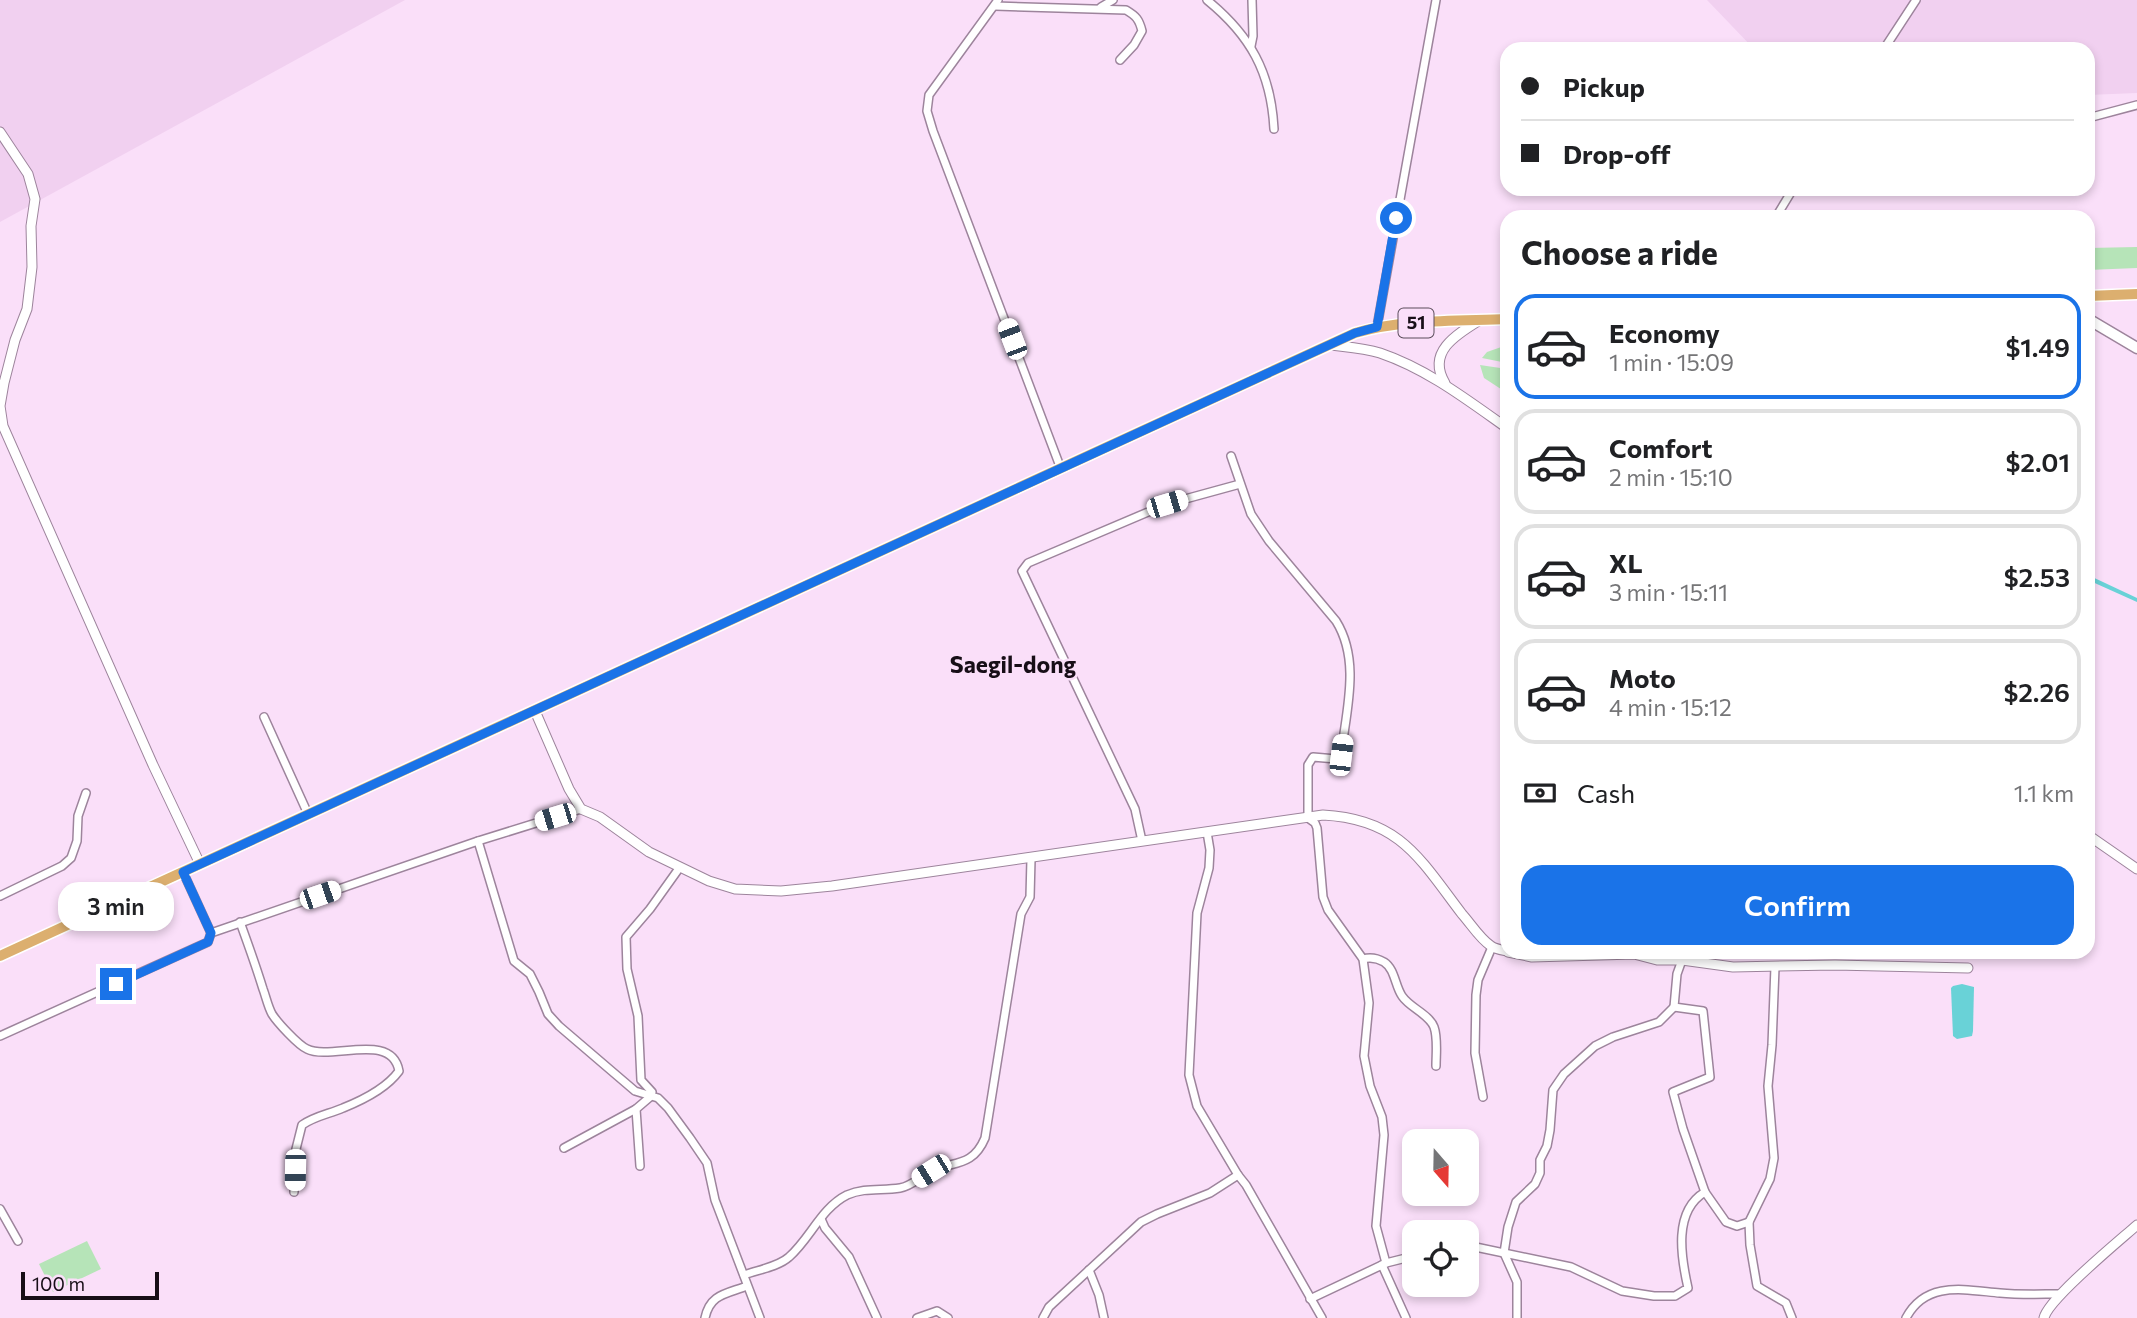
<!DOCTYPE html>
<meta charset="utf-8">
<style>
:root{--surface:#fff;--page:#f6f6f6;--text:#202124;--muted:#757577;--line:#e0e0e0;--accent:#1a73e8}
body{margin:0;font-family:Commissioner,sans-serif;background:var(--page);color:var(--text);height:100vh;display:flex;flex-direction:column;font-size:26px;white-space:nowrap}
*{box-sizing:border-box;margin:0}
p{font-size:23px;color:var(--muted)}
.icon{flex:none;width:38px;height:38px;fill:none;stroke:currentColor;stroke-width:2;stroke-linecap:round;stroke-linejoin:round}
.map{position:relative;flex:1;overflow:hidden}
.panel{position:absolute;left:1500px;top:210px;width:595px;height:749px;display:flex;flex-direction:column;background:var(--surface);border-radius:21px;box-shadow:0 4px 10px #0003}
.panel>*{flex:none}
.banner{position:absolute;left:1500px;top:42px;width:595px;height:154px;border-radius:21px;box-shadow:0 4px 10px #0003;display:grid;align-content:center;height:154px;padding:0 21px;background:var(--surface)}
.needle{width:46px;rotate:160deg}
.buttons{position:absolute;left:1402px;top:1129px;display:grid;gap:14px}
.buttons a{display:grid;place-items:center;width:77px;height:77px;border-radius:14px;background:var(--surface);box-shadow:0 4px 10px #0003;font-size:35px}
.scale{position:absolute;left:21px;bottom:18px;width:138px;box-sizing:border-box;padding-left:7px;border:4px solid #170e17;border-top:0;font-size:19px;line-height:24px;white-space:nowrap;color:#170e17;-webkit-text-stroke:5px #fadff9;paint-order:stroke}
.end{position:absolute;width:32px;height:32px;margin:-16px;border:9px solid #1a73e8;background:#fff;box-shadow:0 0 0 4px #fff}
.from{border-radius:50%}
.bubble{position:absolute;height:49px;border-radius:21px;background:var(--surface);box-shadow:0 4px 10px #0003;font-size:23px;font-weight:600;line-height:49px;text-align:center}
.car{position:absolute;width:21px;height:42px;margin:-21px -10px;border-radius:9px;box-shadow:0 0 5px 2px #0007;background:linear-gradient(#fff 24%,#345 0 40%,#fff 0 76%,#345 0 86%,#fff 0)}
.banner b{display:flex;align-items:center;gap:24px;height:66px;font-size:26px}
.banner b+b{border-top:2px solid var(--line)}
.banner i{width:18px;height:18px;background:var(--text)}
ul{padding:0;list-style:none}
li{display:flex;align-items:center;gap:21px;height:105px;margin:0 14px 10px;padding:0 7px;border:4px solid var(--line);border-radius:21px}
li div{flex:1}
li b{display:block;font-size:26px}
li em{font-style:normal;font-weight:600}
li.on{border-color:var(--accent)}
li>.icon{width:63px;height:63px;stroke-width:1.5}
h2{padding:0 21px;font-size:32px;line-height:84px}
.pay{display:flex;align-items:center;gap:18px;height:77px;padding:0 21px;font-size:26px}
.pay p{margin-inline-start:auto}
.primary-button{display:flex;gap:14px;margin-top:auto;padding:14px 21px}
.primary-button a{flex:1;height:80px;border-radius:21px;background:var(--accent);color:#fff;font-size:28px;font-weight:600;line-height:80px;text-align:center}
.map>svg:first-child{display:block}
.built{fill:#f1d0f0}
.green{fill:#b6e4b8}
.water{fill:#69d2d7}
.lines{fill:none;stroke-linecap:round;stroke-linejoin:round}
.minor-casing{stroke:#9d849c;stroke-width:10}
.tertiary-casing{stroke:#9d849c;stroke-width:11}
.secondary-casing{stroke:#9d849c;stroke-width:13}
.primary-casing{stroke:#fff;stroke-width:13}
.minor{stroke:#fff;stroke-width:7}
.tertiary{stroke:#fff;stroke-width:9}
.secondary{stroke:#fff;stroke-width:10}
.primary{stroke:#dcaf6f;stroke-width:10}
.route{stroke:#1a73e8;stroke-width:9}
.labels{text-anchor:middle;stroke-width:5;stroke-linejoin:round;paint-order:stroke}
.shield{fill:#fadff9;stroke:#5b4d5b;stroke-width:2}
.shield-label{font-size:18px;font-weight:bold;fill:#170e17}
.quarter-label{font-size:23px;font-weight:bold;fill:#170e17;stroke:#fadff9}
</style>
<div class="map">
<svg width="2137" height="1318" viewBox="0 0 2137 1318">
<rect width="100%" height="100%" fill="#fadff9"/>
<!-- built -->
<g class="built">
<polygon points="0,0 405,0 0,222"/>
<polygon points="1707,0 2137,0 2137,93 2088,95 2088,49 1754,49"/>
</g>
<!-- green -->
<g class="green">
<polygon points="2137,247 2137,268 2088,270 2088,248"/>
<polygon points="1507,345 1507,363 1482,358 1487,352"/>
<polygon points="1480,365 1507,369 1507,393 1484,378"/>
<polygon points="87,1241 101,1269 53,1292 39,1264"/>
</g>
<!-- water -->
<g class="water">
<polygon points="2088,575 2137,598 2137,602 2088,580"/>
<polygon points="1962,984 1974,987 1973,1031 1972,1036 1957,1039 1953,1036 1951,988 1953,986"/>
</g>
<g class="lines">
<defs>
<g id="minor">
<polyline points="998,0 929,95 927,111 933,131 1061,469"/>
<path d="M1207 0C1250 35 1271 72 1274 129"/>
<path d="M995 6 1126 10C1136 16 1139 19 1142 31L1134 45 1120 60"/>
<polyline points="1101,7 1113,0"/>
<polyline points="1251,46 1253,36 1252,0"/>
<polyline points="1884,49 1916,0"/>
<polyline points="2088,118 2137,105"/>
<polyline points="1776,217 1793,189"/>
<polyline points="1377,327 1436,0"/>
<path d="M1231 456 1251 514 1269 541 1336 621C1361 661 1346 711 1341 755L1336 759 1313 757 1308 765V818L1315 823 1317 828 1323 897 1328 910 1363 959 1369 1003 1364 1056 1370 1086 1382 1117 1384 1135 1376 1226 1386 1263 1382 1265 1406 1318"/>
<polyline points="264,717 308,814"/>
<polyline points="1207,832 1210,850 1209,868 1197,913 1189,1075 1197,1106 1238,1175 1246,1185 1322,1318"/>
<polyline points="478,841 514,961 530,974 539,992 548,1014 559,1026 635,1091 658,1098 668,1108 690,1138 707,1163 715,1200 760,1318"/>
<polyline points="1142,841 1135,809 1022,571 1028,563 1167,504 1240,484"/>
<polyline points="183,872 211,933 478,841 581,809"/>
<polyline points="0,896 62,866 71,858 77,841 78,816 86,793"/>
<path d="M240 922C248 944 256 966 263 989 266 997 268 1007 272 1014 277 1022 298 1045 307 1049 331 1061 392 1031 399 1071 386 1089 363 1100 343 1108 329 1114 315 1116 302 1125L296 1149 294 1192"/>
<path d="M1363 959C1370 957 1377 958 1384 962 1395 969 1395 986 1402 996 1410 1008 1429 1014 1434 1027 1438 1038 1436 1054 1436 1066"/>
<polyline points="0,1036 208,942 211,933"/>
<polyline points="1483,1097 1475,1053 1476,995 1478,980 1492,947"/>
<polyline points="564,1148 636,1109"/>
<polyline points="640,1166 636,1109 650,1097 652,1092 641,1080 638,1016 627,969 626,937 650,909 680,867"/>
<polyline points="1705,1192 1726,1222 1737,1226 1749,1222 1750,1245 1757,1286 1786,1303 1792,1318"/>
<polyline points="0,1209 18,1241"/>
<polyline points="821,1219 825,1228 849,1257 877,1318"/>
<polyline points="1749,1222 1770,1179 1774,1158 1768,1086 1772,1045 1775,967"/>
<path d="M1466 1245 1571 1267 1622 1291 1654 1296H1675L1688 1288C1681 1257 1673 1211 1705 1192L1683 1129 1673 1092 1710 1077 1703 1011 1674 1007 1677 974 1682 960"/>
<polyline points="1386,1263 1414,1256"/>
<polyline points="1089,1270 1099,1295 1104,1318"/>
<path d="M744 1275C757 1270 778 1267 789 1257 810 1239 821 1208 847 1195 865 1187 882 1191 900 1188 911 1186 919 1178 928 1173 951 1160 972 1169 985 1138L1021 914 1030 897 1031 859"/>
<polyline points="1310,1299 1382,1265"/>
<path d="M705 1318C710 1294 726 1294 747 1286"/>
<polyline points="917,1318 937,1311 948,1318"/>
<polyline points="1043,1318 1049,1307 1141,1222 1157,1214 1210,1193 1238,1175"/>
<polyline points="1517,1318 1517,1282 1504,1253 1508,1227 1516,1202 1535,1184 1540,1173 1540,1160 1547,1146 1550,1130 1553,1090 1564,1074 1595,1046 1613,1037 1659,1022 1674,1007"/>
<path d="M1906 1318C1926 1280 1965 1290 2000 1293 2020 1295 2041 1294 2061 1294"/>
</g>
<g id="tertiary">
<polyline points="0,132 28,174 35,199 31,226 32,267 27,309 15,340 4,383 0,406 3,426 153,765 200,864"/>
<path d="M1331 345C1347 347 1364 348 1380 353 1427 369 1466 399 1507 428"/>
<path d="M1445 383C1426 352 1457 334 1480 320"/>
<path d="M535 711 569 789 581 809 600 817 649 852 709 881 735 889 781 891 832 886 1323 815C1400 819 1420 859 1462 914 1471 924 1480 939 1491 946 1495 949 1502 950 1507 951"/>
<polyline points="2088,835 2137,869"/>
<polyline points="1508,952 1532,957 1634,954 1657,960 1682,960 1733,967 1835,965 1968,968"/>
<path d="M2044 1318C2048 1299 2119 1241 2137 1225"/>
</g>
<polyline id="secondary" points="2088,319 2137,348"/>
<g id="primary">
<polyline points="2088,296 2137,294"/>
<path d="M0 956 1355 333C1404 319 1456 321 1507 319"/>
</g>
</defs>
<!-- minor casing -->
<use href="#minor" class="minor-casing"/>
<!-- tertiary casing -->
<use href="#tertiary" class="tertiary-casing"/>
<!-- secondary casing -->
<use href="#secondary" class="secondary-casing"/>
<!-- primary casing -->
<use href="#primary" class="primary-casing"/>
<!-- minor -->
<use href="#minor" class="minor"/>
<!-- tertiary -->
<use href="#tertiary" class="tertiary"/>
<!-- secondary -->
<use href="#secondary" class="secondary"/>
<!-- primary -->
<use href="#primary" class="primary"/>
</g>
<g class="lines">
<!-- route -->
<polyline class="route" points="116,984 208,942 211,933 183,872 1329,345 1355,333 1377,327 1396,218"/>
</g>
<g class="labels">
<!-- shield labels -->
<rect class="shield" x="1398.5" y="308.5" width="35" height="29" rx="5"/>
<g class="shield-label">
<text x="1416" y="329">51</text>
</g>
<!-- quarter labels -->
<g class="quarter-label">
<text x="1013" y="673">Saegil-dong</text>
</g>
</g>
</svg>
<div class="buttons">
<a><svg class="needle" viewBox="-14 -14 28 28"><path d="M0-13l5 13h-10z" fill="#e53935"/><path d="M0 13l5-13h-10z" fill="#757577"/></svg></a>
<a><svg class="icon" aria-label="locate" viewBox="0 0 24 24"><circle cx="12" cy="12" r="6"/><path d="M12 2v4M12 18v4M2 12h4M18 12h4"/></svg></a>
</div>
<div class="scale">100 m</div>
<i class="end from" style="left:1396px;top:218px"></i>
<i class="end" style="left:116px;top:984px"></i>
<div class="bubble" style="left:58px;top:882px;width:116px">3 min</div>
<i class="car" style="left:1012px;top:339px;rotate:339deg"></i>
<i class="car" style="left:1167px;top:504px;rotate:73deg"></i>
<i class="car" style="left:1341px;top:755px;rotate:7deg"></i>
<i class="car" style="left:555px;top:817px;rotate:253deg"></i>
<i class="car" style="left:320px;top:895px;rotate:71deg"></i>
<i class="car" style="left:295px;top:1170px;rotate:181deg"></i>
<i class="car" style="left:931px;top:1171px;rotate:238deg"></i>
<div class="banner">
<b><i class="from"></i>Pickup</b>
<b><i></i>Drop-off</b>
</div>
<section class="panel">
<h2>Choose a ride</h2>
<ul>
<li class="on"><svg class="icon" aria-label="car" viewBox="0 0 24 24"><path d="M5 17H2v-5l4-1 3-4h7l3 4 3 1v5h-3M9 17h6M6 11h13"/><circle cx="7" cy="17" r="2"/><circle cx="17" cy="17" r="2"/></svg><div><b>Economy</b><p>1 min · 15:09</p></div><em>$1.49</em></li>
<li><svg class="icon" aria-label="car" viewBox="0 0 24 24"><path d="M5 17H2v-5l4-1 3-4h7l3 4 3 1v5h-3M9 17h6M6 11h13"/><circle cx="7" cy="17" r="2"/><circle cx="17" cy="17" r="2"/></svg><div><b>Comfort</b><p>2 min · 15:10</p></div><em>$2.01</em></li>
<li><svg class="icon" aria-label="car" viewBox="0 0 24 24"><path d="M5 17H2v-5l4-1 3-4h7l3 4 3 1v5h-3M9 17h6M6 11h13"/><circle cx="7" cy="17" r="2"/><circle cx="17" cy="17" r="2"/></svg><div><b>XL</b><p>3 min · 15:11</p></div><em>$2.53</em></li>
<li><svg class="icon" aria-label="car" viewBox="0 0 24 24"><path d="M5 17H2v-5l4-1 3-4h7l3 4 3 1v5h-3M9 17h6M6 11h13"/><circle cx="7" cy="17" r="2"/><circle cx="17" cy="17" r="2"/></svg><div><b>Moto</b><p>4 min · 15:12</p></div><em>$2.26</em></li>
</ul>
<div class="pay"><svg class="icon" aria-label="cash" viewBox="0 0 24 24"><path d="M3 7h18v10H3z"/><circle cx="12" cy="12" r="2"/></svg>Cash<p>1.1 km</p></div>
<div class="primary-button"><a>Confirm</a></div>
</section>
</div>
